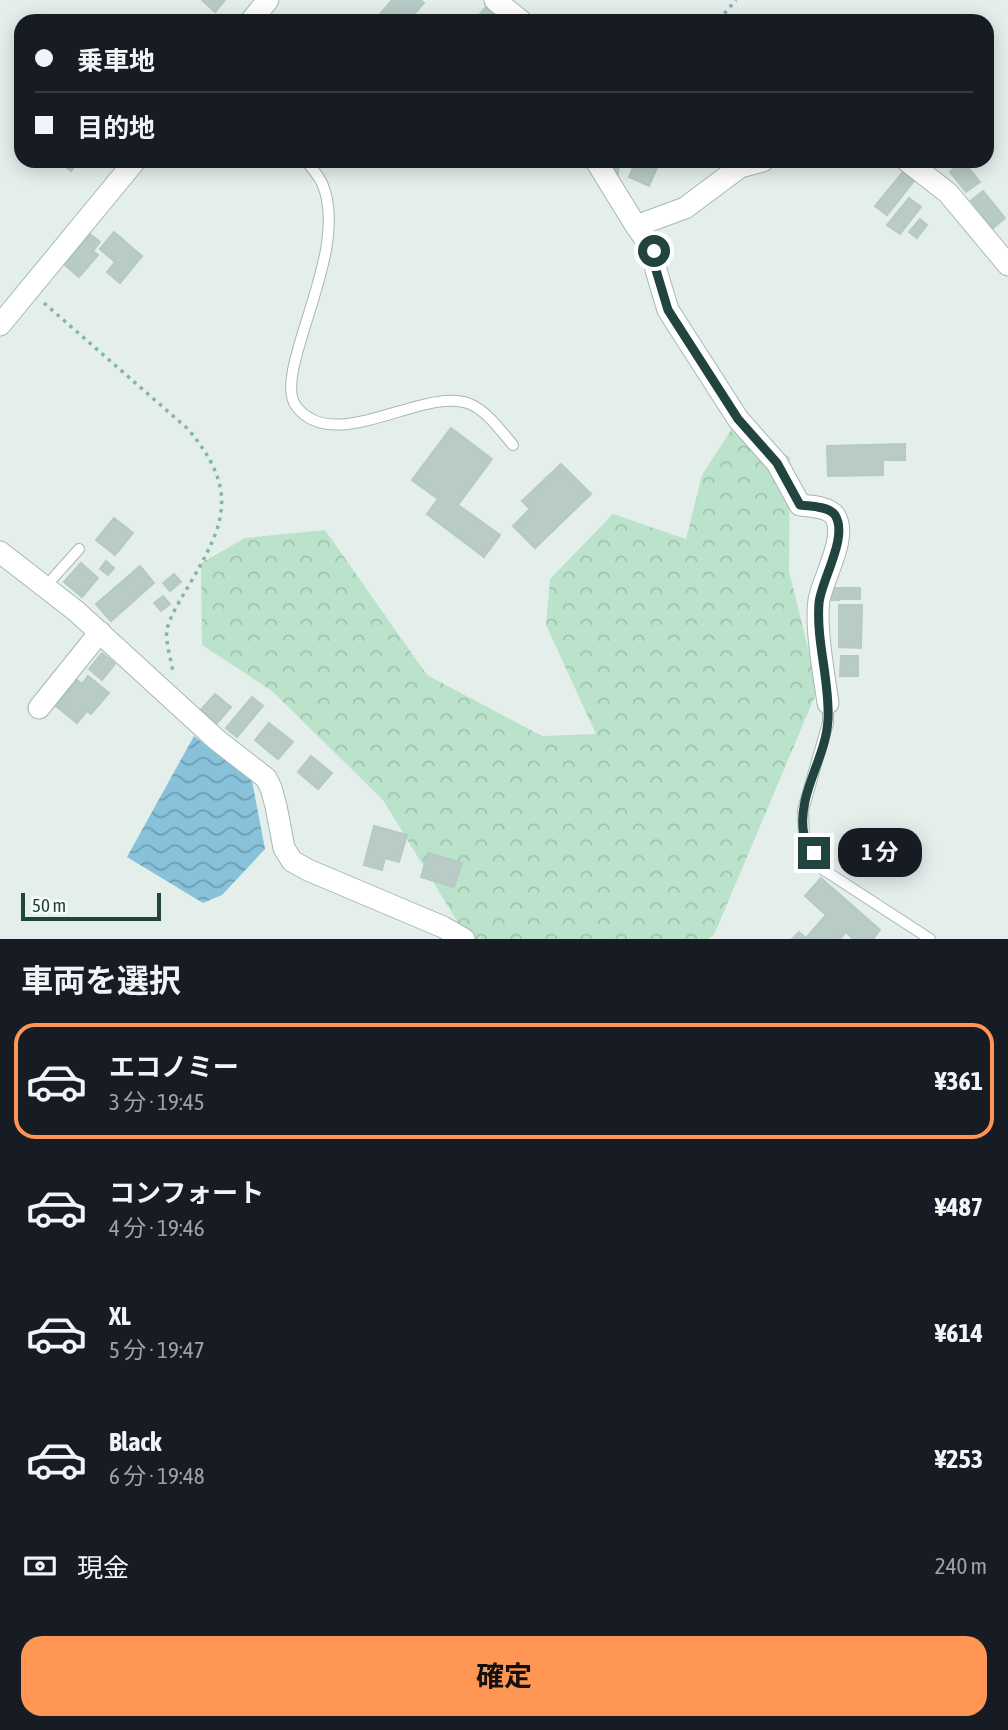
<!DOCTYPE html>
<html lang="ja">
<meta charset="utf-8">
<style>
:root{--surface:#171b24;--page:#20242c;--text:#f1f3f6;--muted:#9ea1a6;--line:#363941;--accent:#ff9653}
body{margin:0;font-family:"Asap Condensed","Noto Sans JP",sans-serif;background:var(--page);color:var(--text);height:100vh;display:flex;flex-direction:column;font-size:26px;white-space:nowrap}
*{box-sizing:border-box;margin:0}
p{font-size:23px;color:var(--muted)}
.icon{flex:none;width:38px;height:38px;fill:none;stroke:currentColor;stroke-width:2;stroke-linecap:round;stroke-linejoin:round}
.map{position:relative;height:939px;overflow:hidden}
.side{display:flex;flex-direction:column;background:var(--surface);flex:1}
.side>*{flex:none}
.guide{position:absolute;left:14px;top:14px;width:980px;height:154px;border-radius:21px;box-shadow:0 4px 18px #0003;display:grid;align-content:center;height:154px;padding:0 21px;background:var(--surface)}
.scale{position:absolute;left:21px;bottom:18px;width:140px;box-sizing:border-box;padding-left:7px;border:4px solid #21443f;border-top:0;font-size:19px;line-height:24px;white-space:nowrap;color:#21443f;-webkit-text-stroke:5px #f6fbf9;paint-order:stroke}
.end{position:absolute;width:32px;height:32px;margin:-16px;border:9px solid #21443f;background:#fff;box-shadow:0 0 0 4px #fff}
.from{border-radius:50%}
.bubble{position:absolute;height:49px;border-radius:21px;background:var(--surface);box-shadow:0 4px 18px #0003;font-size:23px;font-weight:700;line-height:49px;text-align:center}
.guide b{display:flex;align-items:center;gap:24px;height:66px;font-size:26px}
.guide b+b{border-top:2px solid var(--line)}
.guide i{width:18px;height:18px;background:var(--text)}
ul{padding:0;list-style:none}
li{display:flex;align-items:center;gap:21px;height:116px;margin:0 14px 10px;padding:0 7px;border:4px solid transparent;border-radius:21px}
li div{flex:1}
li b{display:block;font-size:26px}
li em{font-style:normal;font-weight:700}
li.active{border-color:var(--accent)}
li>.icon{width:63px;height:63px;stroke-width:1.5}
h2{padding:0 21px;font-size:32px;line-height:84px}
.pay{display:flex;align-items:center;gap:18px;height:77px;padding:0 21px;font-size:26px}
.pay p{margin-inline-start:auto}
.button{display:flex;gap:14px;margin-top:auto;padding:14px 21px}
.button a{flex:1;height:80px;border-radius:21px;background:var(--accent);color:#111;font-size:28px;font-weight:700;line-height:80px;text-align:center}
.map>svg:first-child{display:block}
.forest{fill:url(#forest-crowns)}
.water{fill:url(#water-waves)}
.building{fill:#b9cbc6;stroke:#b6cac4;stroke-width:2}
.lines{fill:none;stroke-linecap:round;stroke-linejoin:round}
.lane-casing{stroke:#a6b8b5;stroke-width:12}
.street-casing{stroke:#a6b8b5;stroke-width:23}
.secondary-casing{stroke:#a1bcb7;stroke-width:23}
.path{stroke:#81b6ad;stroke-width:3.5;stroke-dasharray:3.5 5;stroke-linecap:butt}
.lane{stroke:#fff;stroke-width:10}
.street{stroke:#fff;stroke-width:21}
.secondary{stroke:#fff;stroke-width:21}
.route{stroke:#21443f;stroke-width:9}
</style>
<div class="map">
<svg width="1008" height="939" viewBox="0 0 1008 939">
<defs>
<pattern id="forest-crowns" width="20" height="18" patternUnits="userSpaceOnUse" patternTransform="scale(1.75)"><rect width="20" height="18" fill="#bbe2cb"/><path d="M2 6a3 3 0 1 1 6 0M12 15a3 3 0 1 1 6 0" fill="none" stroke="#a0c3af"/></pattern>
<pattern id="water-waves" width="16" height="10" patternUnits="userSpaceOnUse" patternTransform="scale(1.75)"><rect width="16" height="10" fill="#87c1da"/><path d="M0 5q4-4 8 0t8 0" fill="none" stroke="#6e9eb2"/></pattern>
</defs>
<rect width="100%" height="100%" fill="#e4efec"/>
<!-- forest -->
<polygon class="forest" points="731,430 790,457 789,571 818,689 714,935 708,939 468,939 383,800 272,691 202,645 201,563 245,538 325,530 427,675 542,736 596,734 546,625 550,579 613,514 686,539 702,475"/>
<!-- water -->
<polygon class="water" points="194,736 252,781 265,849 222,895 203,903 127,857"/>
<!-- building -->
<g class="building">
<polygon points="202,0 225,0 215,12"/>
<polygon points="392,0 420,0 424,3 408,21 374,21"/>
<polygon points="486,7 500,18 498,21 474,21"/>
<polygon points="59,161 79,161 71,171"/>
<polygon points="608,161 619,161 618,174 607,173"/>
<polygon points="636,161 660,161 649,186 629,177"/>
<polygon points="963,161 980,182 966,192 950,172"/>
<polygon points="903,172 914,181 887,215 875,206"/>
<polygon points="983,191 1005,218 993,228 971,201"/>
<polygon points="909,198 921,207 900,234 887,225"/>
<polygon points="920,219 927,225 917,238 909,232"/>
<polygon points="114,232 142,256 120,283 107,272 115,262 100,249"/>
<polygon points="90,234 100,242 93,251 98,255 79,277 65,265"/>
<polygon points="451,428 492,459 458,505 500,535 484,557 427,514 438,499 412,480"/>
<polygon points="905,444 905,460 883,460 883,475 828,476 827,446"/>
<polygon points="561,464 591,494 535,548 513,526 530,509 522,501"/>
<polygon points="114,518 133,533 115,555 96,540"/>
<polygon points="106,561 114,568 108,575 100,569"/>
<polygon points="81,563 98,578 82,597 64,582"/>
<polygon points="140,566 154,583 111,621 96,604"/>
<polygon points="174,574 181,582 170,591 163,583"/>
<rect x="830" y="588" width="9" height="12"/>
<rect x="841" y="588" width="19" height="11"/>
<polygon points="163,596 170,604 161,611 154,603"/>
<polygon points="839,605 862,605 861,648 839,647"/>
<polygon points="102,653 115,664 102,680 89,669"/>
<polygon points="841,656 858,656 858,676 840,676"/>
<polygon points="88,676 109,693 91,714 87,711 77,723 56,706 77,680 82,684"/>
<polygon points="215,694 231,707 217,723 201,710"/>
<polygon points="252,697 263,706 237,737 226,728"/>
<polygon points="269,723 293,742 278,759 255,740"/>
<polygon points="311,756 332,773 318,789 298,772"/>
<polygon points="374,826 407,835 399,862 385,858 382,870 364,865"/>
<polygon points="428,853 462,863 454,887 421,877"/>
<polygon points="821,878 880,930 873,939 853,939 846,932 840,939 836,937 834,939 792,939 799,932 806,938 826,915 805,896"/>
</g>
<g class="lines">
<defs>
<g id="lane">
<path d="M306 161C312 168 318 175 322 183 345 236 304 314 293 370 291 382 289 396 296 406 334 457 424 385 470 404 487 411 501 431 513 445"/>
<polyline points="46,586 79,549"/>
<polyline points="828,703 828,723 803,810 804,837 824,870 930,939"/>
</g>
<g id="street">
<polyline points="495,0 521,21"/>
<path d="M596 161 636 226 654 251 656 270 668 310 738 419 777 463 800 505C810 506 829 507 835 516 848 537 823 578 819 600 815 626 824 675 828 703"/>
<polyline points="907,161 948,193 1008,265"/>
<polyline points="636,226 685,208 740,167 763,161"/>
<polyline points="0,552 76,611 217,740 266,778 271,788 276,806 284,848 292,861 308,870 443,927 464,939"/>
<polyline points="39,708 100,632"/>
</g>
<g id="secondary">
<polyline points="251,21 268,0"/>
<polyline points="0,325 135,161"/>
</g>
</defs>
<!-- lane casing -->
<use href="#lane" class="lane-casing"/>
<!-- street casing -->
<use href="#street" class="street-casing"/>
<!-- secondary casing -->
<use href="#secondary" class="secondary-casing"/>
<!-- path -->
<g class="path">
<polyline points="709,21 724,14 736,0"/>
<path d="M44 303 188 429C239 490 226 523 189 585 181 599 171 614 167 629 165 641 171 659 173 672"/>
</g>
<!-- lane -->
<use href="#lane" class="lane"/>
<!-- street -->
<use href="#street" class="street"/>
<!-- secondary -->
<use href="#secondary" class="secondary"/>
</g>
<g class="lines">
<!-- route -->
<path class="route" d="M654 251 656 270 668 310 738 419 777 463 800 505C810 506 829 506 835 515 849 537 821 580 819 603 816 642 830 681 828 720 826 759 796 795 804 835 805 841 811 848 814 853"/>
</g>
</svg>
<div class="scale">50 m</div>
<i class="end from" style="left:654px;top:251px"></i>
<i class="end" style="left:814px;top:853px"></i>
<div class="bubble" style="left:838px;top:828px;width:84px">1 分</div>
<div class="guide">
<b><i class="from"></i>乗車地</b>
<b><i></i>目的地</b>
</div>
</div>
<section class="side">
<h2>車両を選択</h2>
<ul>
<li class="active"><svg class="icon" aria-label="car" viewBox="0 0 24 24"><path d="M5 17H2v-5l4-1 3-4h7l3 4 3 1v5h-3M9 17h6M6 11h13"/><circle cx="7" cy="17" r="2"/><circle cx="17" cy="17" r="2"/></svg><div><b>エコノミー</b><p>3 分 · 19:45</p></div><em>¥361</em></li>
<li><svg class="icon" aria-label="car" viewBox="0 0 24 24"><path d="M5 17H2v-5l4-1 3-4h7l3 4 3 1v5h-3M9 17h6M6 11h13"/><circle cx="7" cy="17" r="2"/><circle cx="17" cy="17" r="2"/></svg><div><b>コンフォート</b><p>4 分 · 19:46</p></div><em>¥487</em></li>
<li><svg class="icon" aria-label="car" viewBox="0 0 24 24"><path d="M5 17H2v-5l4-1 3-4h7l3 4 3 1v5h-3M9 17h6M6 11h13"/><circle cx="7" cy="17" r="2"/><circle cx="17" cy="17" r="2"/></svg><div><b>XL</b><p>5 分 · 19:47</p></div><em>¥614</em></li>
<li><svg class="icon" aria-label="car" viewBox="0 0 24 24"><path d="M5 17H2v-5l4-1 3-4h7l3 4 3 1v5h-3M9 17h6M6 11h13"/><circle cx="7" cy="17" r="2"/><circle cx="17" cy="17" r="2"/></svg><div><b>Black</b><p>6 分 · 19:48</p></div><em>¥253</em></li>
</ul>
<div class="pay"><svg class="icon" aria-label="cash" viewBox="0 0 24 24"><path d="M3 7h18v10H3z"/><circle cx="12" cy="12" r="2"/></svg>現金<p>240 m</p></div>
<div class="button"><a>確定</a></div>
</section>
